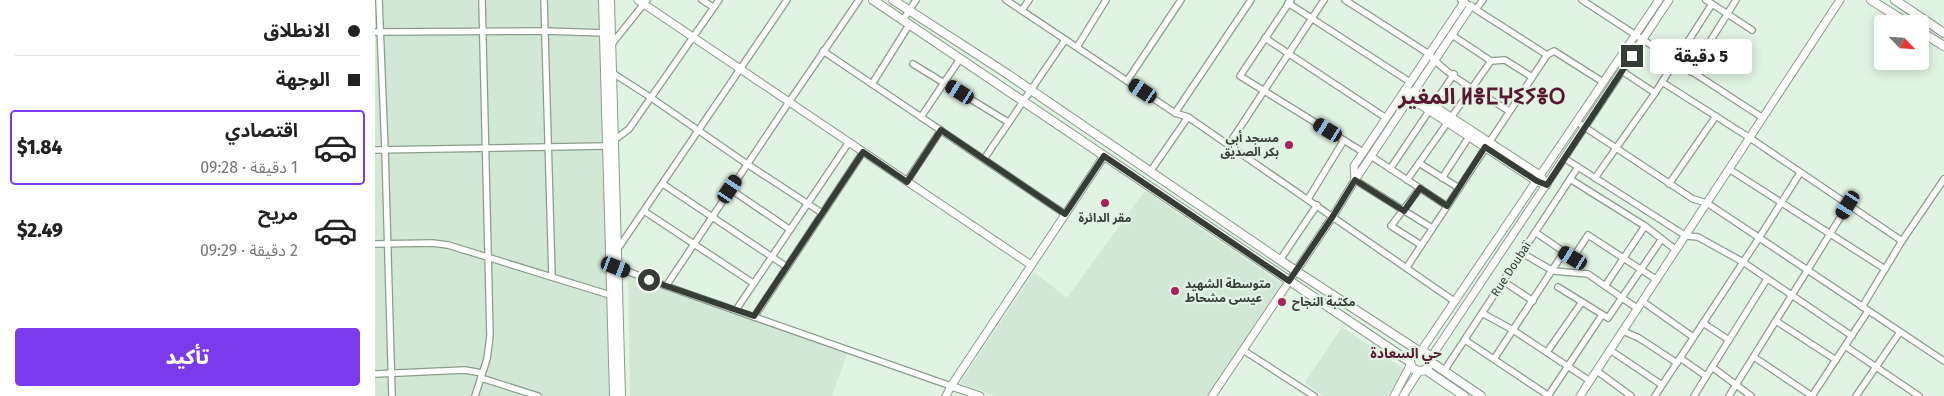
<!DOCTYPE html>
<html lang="ar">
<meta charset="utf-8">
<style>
:root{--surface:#fff;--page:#f6f6f6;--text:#222;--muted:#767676;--line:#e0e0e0;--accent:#7c3aed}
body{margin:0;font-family:"Fira Sans","Noto Sans Arabic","Noto Sans Tifinagh",sans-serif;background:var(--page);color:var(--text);direction:rtl;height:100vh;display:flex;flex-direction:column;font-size:19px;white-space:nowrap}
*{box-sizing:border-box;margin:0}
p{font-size:16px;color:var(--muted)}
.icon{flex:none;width:28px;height:28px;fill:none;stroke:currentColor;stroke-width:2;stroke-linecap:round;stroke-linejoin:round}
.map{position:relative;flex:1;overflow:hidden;direction:ltr}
.panel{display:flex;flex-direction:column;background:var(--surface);width:375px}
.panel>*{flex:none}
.guide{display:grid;align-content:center;height:110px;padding:0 15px;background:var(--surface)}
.needle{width:32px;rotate:115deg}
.controls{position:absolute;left:1499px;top:15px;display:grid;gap:10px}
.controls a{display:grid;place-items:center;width:55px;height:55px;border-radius:5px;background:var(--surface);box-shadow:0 2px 12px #0003;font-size:25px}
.end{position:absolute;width:22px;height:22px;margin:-11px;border:6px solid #363d36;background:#fff;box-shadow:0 0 0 2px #fff}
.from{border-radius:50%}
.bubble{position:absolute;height:35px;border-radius:5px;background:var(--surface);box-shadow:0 2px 12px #0003;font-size:16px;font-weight:800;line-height:35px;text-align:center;direction:rtl}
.car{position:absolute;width:15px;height:30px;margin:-15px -8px;border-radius:6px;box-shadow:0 0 4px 1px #0007;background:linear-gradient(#222 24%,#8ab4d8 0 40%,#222 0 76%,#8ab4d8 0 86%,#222 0)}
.guide b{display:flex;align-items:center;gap:18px;height:48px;font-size:19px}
.guide b+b{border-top:1px solid var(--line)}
.guide i{width:12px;height:12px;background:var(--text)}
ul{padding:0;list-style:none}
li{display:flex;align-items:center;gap:15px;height:75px;margin:0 10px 8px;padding:0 5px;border:2px solid transparent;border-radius:5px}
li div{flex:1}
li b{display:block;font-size:19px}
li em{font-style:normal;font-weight:800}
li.on{border-color:var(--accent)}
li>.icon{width:45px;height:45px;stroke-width:1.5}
.button{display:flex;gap:10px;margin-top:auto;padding:10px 15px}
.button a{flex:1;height:58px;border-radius:5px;background:var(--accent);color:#fff;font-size:20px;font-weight:800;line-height:58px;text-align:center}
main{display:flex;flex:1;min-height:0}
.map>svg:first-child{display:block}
.built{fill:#d1e8d4}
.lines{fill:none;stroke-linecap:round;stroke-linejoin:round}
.minor-casing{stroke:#8b9c8d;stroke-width:8}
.tertiary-casing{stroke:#8b9c8d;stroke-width:9}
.secondary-casing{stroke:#8b9c8d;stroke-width:10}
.minor{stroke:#fff;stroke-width:5.5}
.tertiary{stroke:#fff;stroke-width:7}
.secondary{stroke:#fff;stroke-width:8}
.route{stroke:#363d36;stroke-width:6}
.poi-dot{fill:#ab2060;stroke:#e1f3e3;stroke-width:2}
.labels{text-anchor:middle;stroke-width:4.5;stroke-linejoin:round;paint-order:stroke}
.poi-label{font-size:12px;font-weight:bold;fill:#363d36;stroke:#e1f3e3;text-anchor:start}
.street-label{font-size:12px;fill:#363d36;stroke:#e1f3e3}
.neighbourhood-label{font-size:14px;font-weight:bold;fill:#591732;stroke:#e1f3e3}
.town-label{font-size:22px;font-weight:bold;fill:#591732;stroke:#e1f3e3}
</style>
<main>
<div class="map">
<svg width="1569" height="396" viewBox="0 0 1569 396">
<rect width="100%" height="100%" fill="#e1f3e3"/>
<!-- built -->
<g class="built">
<polygon points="0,0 224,0 234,396 0,396"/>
<polygon points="770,191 907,284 832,396 620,396 585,383 659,272 692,298"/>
<polygon points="253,276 472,354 457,396 255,396"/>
<polygon points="967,327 1030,370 1012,396 948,396 930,382"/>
</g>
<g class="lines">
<defs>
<g id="minor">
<polyline points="4,0 10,150 17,396"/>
<polyline points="169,0 177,277"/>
<polyline points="327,0 338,7"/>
<polyline points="631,0 800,113 813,117 1079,301"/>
<polyline points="916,0 865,76 988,152"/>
<path d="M970 0 1054 54C1073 77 1109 95 1134 111"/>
<polyline points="1207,0 1388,118"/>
<polyline points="1331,0 1377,30"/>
<polyline points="913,3 1035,82"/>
<polyline points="1101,9 1108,0"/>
<polyline points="647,10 654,0"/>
<polyline points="528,20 541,0"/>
<polyline points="0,32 170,31 229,33"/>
<polyline points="890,38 1011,118"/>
<polyline points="236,45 272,0"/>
<polyline points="702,47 731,0"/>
<polyline points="448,51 690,214"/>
<polyline points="1172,55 1179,51 1228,82"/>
<polyline points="1116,61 1130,60 1157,77"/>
<polyline points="538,64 633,122"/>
<polyline points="1247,71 1280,93"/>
<polyline points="236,72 275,97 372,164 447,213"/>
<polyline points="1316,72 1361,0"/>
<polyline points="752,81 806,0"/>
<polyline points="1287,82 1375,138 1527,241"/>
<polyline points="497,84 534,25"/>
<polyline points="800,113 876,0"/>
<polyline points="546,117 585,59"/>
<polyline points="1202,122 1318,199 1332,203 1569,361"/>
<polyline points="238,141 254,129 344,0"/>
<polyline points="854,144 949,0"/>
<polyline points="0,150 231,146"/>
<polyline points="996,156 1072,206"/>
<polyline points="1189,158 1311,236 1323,237 1368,262 1477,336"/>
<polyline points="609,159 690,40"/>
<polyline points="1044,163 1084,188"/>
<polyline points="1015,169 1079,74"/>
<polyline points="1354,169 1510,269"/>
<polyline points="775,172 813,117"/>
<polyline points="1067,178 1094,137"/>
<polyline points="1220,178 1280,93 1337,4"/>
<polyline points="1195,179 1270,226 1301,250"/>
<polyline points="980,180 1057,228"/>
<polyline points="1032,180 1116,61 1077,35"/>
<polyline points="532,181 566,130"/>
<polyline points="288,184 412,267"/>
<polyline points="1294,184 1341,116"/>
<polyline points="1045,188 1016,226 1046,245"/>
<polyline points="355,189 414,229"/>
<polyline points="933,199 969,140"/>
<polyline points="269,211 378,283"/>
<polyline points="1160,232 1198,258 1213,235 1282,280"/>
<polyline points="0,244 57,243 73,245 235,295"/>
<polyline points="242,250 412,0"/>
<polyline points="1147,253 1178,271 1213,274 1263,309"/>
<polyline points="905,260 942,205"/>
<polyline points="239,266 291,286 576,386"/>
<polyline points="1032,267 1172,55 1086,0"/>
<polyline points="1128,281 1158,301"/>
<polyline points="291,286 414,102 484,0"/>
<polyline points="1230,286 1270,226"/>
<polyline points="1183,287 1233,318 1286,240"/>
<polyline points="1267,301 1318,337"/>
<polyline points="1487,307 1527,241 1569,179"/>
<polyline points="361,310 474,142"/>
<polyline points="1107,313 1138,330 1215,381"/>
<polyline points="379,317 488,152"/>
<polyline points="1401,321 1461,360"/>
<polyline points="1328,323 1354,340"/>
<polyline points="1248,331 1264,338 1302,363"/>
<polyline points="1090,340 1174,396"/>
<polyline points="1470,346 1544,396"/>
<polyline points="868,350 939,396"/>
<polyline points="1235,350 1287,385"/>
<polyline points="1172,352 1207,302"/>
<polyline points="1379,357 1437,396"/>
<polyline points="1305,358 1331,376"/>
<polyline points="1119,359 1189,252"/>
<polyline points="1337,367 1376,396"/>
<polyline points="1069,371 1203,167"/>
<polyline points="1222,371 1256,396"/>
<polyline points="0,374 90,370 107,373"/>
<polyline points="106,378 163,396"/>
<polyline points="100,396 112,359 115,336 107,0"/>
<polyline points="1173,396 1227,315"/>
<polyline points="1280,396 1384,238 1425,173"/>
<polyline points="1319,396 1392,279"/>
<polyline points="1354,396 1473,205"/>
<polyline points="1437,396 1493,311"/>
<polyline points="1481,396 1525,332"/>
</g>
<g id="tertiary">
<polyline points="263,0 656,265"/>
<polyline points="1089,2 979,166 980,180 1096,6"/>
<polygon points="1030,90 1039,93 1165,175 1172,185 1161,181 1035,98"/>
<polyline points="1046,351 1284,0"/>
<polyline points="1055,359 1294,0"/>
<polyline points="576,386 605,396"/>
<polyline points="571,396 576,386 729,156"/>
<polyline points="837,396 958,216 980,180"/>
<polyline points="1019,396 1036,364"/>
<polyline points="1028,396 1044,371"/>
<polyline points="1205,396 1465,0"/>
</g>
<g id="secondary">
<polyline points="228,0 239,396"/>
<polyline points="235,0 246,396"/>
<polyline points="498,0 1035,362"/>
<polyline points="518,0 631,73 921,271 1044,351"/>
<polyline points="1496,0 1534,24"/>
<polyline points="1520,0 1569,33"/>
<polyline points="1545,31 1569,46"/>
<circle cx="1045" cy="361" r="10"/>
<polyline points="1056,362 1106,396"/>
<polyline points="1051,370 1089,396"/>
</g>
</defs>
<!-- minor casing -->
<use href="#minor" class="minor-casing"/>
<!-- tertiary casing -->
<use href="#tertiary" class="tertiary-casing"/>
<!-- secondary casing -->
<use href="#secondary" class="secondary-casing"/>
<!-- minor -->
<use href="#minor" class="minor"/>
<!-- tertiary -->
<use href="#tertiary" class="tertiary"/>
<!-- secondary -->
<use href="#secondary" class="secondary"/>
</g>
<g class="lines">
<!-- route -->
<polyline class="route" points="274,280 379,316 488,152 532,182 566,130 690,214 729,156 914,281 958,216 980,180 1029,211 1045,188 1072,206 1110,147 1162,181 1172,185 1257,56"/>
</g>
<!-- markers -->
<g class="poi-dot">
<circle cx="914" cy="145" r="5"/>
<circle cx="730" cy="203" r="5"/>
<circle cx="800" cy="291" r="5"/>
<circle cx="907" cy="302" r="5"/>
</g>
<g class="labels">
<!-- poi labels -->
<g class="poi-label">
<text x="904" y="142" text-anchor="end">مسجد أبي<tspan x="904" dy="14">بكر الصديق</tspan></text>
<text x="730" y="222" text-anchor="middle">مقر الدائرة</text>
<text x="810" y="288">متوسطة الشهيد<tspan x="810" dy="14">عيسى مشحاط</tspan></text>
<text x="917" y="306">مكتبة النجاح</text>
</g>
<!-- street labels -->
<g class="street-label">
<text transform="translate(1136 269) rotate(-57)" y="4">Rue Doubaï</text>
</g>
<!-- neighbourhood labels -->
<g class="neighbourhood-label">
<text x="1031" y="358">حي السعادة</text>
</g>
<!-- town labels -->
<g class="town-label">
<text x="1107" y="104">المغير ⵍⴻⵎⵖⵉⵢⴻⵔ</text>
</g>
</g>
</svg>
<div class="controls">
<a><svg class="needle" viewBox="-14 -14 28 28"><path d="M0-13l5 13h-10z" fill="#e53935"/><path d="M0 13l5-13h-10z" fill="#767676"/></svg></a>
</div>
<i class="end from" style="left:274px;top:280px"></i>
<i class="end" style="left:1257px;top:56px"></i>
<div class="bubble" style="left:1275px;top:39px;width:102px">5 دقيقة</div>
<i class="car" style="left:768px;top:91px;rotate:304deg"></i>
<i class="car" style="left:585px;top:92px;rotate:302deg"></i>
<i class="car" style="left:953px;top:130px;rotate:301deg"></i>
<i class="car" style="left:355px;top:189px;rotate:34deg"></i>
<i class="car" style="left:1473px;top:205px;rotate:212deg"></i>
<i class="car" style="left:1198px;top:258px;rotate:301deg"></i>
<i class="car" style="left:241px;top:267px;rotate:111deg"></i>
</div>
<section class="panel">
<div class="guide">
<b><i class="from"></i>الانطلاق</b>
<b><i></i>الوجهة</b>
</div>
<ul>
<li class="on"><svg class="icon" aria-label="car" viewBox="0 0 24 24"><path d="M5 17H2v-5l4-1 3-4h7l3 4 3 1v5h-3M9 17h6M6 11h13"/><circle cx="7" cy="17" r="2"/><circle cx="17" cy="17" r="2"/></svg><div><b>اقتصادي</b><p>1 دقيقة · 09:28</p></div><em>$1.84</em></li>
<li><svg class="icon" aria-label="car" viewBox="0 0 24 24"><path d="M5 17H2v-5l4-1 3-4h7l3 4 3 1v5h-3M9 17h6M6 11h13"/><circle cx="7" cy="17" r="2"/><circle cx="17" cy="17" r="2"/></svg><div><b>مريح</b><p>2 دقيقة · 09:29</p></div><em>$2.49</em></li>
</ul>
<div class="button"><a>تأكيد</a></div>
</section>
</main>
